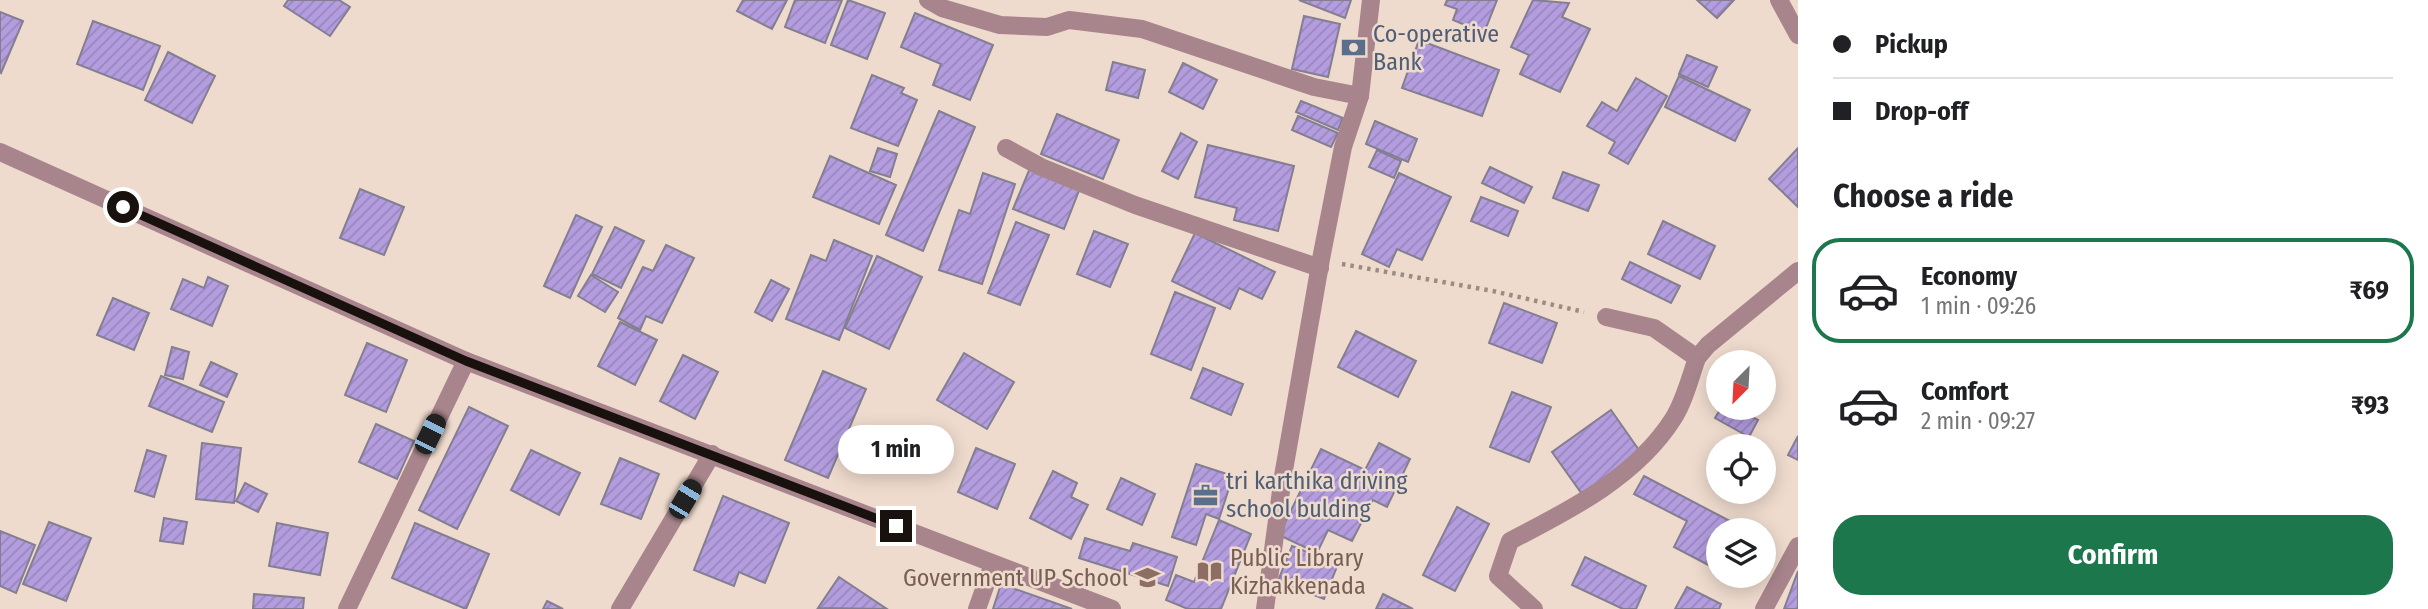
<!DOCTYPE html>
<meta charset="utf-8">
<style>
:root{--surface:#fff;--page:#f2f2f2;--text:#202124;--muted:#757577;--line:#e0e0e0;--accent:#1c774c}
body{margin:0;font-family:"Fira Sans Condensed",sans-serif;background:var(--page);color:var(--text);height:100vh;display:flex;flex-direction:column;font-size:26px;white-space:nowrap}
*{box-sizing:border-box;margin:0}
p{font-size:23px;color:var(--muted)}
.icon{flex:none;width:38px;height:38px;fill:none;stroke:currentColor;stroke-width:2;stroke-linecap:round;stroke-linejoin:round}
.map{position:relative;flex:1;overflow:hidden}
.details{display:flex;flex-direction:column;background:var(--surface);width:630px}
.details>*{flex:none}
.hud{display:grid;align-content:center;height:154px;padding:0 35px;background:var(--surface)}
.needle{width:46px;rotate:204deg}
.fabs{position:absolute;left:1706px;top:350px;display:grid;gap:14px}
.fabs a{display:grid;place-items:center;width:70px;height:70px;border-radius:50%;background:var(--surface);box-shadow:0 4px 18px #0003;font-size:35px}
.end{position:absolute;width:32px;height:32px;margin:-16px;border:9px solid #18110d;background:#fff;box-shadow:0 0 0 4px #fff}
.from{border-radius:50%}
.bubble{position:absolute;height:49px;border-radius:24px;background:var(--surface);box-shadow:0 4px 18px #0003;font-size:23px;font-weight:700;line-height:49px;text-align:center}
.car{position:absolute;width:21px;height:42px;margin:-21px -10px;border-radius:9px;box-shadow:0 0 5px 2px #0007;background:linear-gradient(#222 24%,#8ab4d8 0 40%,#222 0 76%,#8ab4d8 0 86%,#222 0)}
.hud b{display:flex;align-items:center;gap:24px;height:66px;font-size:26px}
.hud b+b{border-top:2px solid var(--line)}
.hud i{width:18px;height:18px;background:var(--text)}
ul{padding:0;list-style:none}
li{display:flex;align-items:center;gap:21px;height:105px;margin:0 14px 10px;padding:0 21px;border:4px solid transparent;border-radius:28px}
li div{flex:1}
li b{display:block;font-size:26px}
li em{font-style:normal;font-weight:700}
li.selected{border-color:var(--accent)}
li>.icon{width:63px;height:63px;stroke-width:1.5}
h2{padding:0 35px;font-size:32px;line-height:84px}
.primary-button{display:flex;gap:14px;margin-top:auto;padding:14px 35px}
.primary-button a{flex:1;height:80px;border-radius:28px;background:var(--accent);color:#fff;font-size:28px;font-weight:700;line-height:80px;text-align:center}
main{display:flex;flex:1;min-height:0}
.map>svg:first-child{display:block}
.building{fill:url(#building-hatch);stroke:#837e90;stroke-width:2}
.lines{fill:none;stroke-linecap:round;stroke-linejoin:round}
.path{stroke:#9b8c83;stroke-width:4.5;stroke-dasharray:3.5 5;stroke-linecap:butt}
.minor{stroke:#a8858c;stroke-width:18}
.tertiary{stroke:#a8858c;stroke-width:18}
.route{stroke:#18110d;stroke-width:9}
.labels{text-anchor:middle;stroke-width:5;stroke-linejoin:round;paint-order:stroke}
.service-label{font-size:24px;fill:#4e5e75;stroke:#efdbce;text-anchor:start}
.education-label{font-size:24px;fill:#785e54;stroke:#efdbce;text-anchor:start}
</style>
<main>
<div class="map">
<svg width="1798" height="609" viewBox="0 0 1798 609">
<defs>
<pattern id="building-hatch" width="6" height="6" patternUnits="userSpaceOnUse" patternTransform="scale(1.75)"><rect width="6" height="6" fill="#b39ddf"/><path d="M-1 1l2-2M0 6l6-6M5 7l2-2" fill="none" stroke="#9986be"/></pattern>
</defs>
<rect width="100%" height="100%" fill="#efdbce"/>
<!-- building -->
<g class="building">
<polygon points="288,0 339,0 350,7 330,36 284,6"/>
<polygon points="743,0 787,0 772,29 737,11"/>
<polygon points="795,0 842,0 825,43 785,27"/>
<polygon points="848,0 885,13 867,59 831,45"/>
<polygon points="1299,0 1351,0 1345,18"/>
<polygon points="1447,0 1497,0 1484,33 1453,20 1457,9 1445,5"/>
<polygon points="1533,0 1569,3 1562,17 1590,29 1560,92 1520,74 1529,55 1511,47"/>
<polygon points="1697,0 1734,0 1717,18"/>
<polygon points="0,12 23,21 1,73 0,72"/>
<polygon points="915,13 993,45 970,100 933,85 941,64 901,47"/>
<polygon points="1304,16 1340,24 1328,77 1292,69"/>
<polygon points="93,21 160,46 143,90 77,64"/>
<polygon points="1419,40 1499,70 1482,116 1402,88"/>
<polygon points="168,52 215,76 192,123 145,100"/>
<polygon points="1687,55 1717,67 1708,87 1679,74"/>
<polygon points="1113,62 1145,70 1138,98 1106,90"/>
<polygon points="1183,63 1217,80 1203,109 1169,92"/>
<polygon points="872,75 904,88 901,93 917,100 898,146 851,128"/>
<polygon points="1679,76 1750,110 1735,141 1665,107"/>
<polygon points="1636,78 1667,96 1628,164 1609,153 1615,142 1587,126 1602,102 1617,111"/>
<polygon points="1301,101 1343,118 1338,130 1296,112"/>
<polygon points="939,111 975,127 923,251 886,235"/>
<polygon points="1057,114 1119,140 1103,179 1041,154"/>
<polygon points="1298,116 1338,133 1331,147 1292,130"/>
<polygon points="1375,121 1417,139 1408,162 1366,144"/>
<polygon points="1181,133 1197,142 1178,179 1162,171"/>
<polygon points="1208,145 1294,166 1278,231 1234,220 1237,208 1195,197"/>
<polygon points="878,148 897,154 890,177 870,171"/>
<polygon points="1798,148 1798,207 1769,179"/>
<polygon points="1377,150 1401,161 1394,178 1369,167"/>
<polygon points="830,156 896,185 879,224 813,197"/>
<polygon points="1490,167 1532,187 1524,203 1482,183"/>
<polygon points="1030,168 1080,188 1064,229 1013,209"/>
<polygon points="1563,172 1599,185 1588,211 1553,198"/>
<polygon points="983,173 1015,184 982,284 939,270 959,210 970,214"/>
<polygon points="1399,173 1451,197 1422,260 1397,249 1389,267 1362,254"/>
<polygon points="360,189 404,207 384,255 340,238"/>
<polygon points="1481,197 1518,211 1508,236 1471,221"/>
<polygon points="576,215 602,227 570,298 544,286"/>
<polygon points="1663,221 1715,246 1700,279 1648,254"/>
<polygon points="1016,222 1049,235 1020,305 988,293"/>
<polygon points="615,227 644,241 621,288 592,274"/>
<polygon points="1094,231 1128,244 1110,287 1077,274"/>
<polygon points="1195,233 1275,272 1262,299 1239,288 1230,309 1172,281"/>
<polygon points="834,240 872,256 839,340 786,319 811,255 826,261"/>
<polygon points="666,245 694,258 662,323 646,316 640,330 618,318 643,267 653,271"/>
<polygon points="877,256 922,277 889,349 845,328"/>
<polygon points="1630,262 1680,286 1671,303 1622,279"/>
<polygon points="591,275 618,292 605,312 578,296"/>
<polygon points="208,277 228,286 212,326 171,309 183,279 204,288"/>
<polygon points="771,280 789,289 772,321 755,312"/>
<polygon points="1175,292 1215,308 1191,370 1151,354"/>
<polygon points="113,298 149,313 134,350 97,335"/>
<polygon points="1504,303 1557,323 1542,363 1489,343"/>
<polygon points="620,322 657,340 635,385 598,366"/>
<polygon points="1356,331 1416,361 1398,397 1338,367"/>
<polygon points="367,343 407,360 386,412 345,395"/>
<polygon points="172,347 189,352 183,379 165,375"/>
<polygon points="964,353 1014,382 987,429 937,400"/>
<polygon points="683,355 718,372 695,419 660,401"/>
<polygon points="211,362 237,374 227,397 200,385"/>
<polygon points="1203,368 1243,384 1231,415 1191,398"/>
<polygon points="823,371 866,389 828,478 785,460"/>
<polygon points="161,376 224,402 212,432 149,406"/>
<polygon points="1512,392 1551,407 1529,462 1490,447"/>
<polygon points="469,407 508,426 457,529 419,510"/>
<polygon points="1721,408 1736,408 1758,420 1749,437 1715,418"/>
<polygon points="1611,410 1641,453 1582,494 1552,452"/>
<polygon points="376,424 414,441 397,479 359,462"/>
<polygon points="1798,436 1798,460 1788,455"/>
<polygon points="202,443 241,448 234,503 196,499"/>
<polygon points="1379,443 1410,459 1387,507 1373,500 1352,541 1328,530 1317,553 1279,535 1321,449 1365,470"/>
<polygon points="976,448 1015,464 997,509 958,492"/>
<polygon points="147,450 166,456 154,497 135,491"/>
<polygon points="531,450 580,473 559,515 511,490"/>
<polygon points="620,458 659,474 641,519 601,504"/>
<polygon points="1196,464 1233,476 1219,519 1206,514 1196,545 1172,537"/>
<polygon points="1053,471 1077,483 1071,497 1088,505 1071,539 1030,518"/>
<polygon points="1644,476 1747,530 1718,530 1718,570 1674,547 1687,521 1634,494"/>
<polygon points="1121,478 1155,494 1142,525 1107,509"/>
<polygon points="245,483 267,494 258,512 236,501"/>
<polygon points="723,496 789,523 765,583 739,572 734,586 694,570"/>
<polygon points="1457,507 1489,524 1455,591 1423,575"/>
<polygon points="164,518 187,522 183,544 160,541"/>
<polygon points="1219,520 1251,534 1221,609 1188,609 1166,600 1176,575 1194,582"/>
<polygon points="49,522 91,538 66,601 23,584"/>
<polygon points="277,523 328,533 320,575 269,566"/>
<polygon points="415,523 489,554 466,609 392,578"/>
<polygon points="0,531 35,545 16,593 0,586"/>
<polygon points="1085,538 1130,551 1133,543 1177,557 1168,586 1079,558"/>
<polygon points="1292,546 1338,564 1324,599 1278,581"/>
<polygon points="1585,557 1646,586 1636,609 1623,609 1572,585"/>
<polygon points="1798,571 1798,609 1784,609"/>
<polygon points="839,577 887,609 818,608"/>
<polygon points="1001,584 1072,609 993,609"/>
<polygon points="1687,587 1721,604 1719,609 1675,609"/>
<polygon points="254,594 304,598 303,609 253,609"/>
<polygon points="1383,594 1413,609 1376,609"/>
<polygon points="547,601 563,609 543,609"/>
</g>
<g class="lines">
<!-- path -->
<polyline class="path" points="1342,264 1493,291 1584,312"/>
<!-- minor -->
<g class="minor">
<polyline points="928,0 942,8 1000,25 1047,27 1069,20 1142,29 1314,87 1360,96"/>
<polyline points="1779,0 1798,35"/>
<polyline points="1006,148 1041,167 1135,205 1320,268"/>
<polyline points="0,152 466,361 1112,609"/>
<polyline points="1697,358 1708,345 1798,271"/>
<polyline points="347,609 466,361"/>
<polyline points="620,609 712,454"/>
<polyline points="977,609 993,564"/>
<path d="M1534 609 1498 576 1510 541C1570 510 1636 477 1673 419 1684 402 1690 378 1697 358L1654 328 1606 317"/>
<polyline points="1764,609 1798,546"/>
</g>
<!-- tertiary -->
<polyline class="tertiary" points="1265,609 1283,476 1321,259 1343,147 1360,96 1371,0"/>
</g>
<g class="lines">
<!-- route -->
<polyline class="route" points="123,207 466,361 896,526"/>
</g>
<!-- icons -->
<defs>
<symbol id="bank-bare" viewBox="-9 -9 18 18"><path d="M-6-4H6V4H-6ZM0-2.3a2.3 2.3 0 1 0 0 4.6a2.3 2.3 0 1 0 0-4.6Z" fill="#5c6f8a" stroke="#efdbce" stroke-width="2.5" paint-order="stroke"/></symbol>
<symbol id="office-bare" viewBox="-9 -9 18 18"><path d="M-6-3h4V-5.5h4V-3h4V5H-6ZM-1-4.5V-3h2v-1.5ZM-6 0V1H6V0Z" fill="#5c6f8a" stroke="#efdbce" stroke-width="2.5" paint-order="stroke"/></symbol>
<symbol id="library-bare" viewBox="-9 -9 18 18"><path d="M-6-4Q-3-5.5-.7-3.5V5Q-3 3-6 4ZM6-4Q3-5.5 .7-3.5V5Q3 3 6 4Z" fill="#8d6e63" stroke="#efdbce" stroke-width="2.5" paint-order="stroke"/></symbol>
<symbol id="school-bare" viewBox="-9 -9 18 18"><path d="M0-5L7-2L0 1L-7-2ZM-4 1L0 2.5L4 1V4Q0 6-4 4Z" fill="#8d6e63" stroke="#efdbce" stroke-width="2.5" paint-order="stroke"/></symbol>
</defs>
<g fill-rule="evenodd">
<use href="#bank-bare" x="1336" y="30" width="35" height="35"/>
<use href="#office-bare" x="1188" y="478" width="35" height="35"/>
<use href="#library-bare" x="1192" y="554" width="35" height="35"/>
<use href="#school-bare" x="1130" y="560" width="35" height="35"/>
</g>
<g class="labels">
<!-- service labels -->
<g class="service-label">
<text x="1373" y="42">Co-operative<tspan x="1373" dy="28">Bank</tspan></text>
<text x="1226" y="489">tri karthika driving<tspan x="1226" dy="28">school bulding</tspan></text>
</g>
<!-- education labels -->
<g class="education-label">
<text x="1230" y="566">Public Library<tspan x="1230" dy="28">Kizhakkenada</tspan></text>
<text x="1128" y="586" text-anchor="end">Government UP School</text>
</g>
</g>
</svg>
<div class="fabs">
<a><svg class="needle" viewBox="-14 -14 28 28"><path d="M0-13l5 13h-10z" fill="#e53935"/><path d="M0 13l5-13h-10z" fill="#757577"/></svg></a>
<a><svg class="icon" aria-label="locate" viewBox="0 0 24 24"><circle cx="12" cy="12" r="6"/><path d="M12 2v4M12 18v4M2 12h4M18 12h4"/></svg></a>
<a><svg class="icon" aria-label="layers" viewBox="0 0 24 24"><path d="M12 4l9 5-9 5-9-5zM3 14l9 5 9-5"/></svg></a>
</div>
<i class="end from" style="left:123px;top:207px"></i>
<i class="end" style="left:896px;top:526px"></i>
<div class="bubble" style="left:838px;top:425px;width:116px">1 min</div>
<i class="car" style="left:430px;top:434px;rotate:26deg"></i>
<i class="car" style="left:685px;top:499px;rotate:31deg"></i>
</div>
<section class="details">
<div class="hud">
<b><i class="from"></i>Pickup</b>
<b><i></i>Drop-off</b>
</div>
<h2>Choose a ride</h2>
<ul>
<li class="selected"><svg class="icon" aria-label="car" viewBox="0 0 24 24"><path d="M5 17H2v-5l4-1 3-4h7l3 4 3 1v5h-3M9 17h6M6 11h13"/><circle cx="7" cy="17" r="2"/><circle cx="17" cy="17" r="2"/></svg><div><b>Economy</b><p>1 min · 09:26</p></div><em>₹69</em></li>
<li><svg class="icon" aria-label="car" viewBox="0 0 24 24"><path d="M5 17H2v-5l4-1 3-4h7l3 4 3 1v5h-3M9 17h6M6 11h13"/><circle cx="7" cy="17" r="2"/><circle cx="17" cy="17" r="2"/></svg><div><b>Comfort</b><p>2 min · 09:27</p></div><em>₹93</em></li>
</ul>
<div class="primary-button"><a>Confirm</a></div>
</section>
</main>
